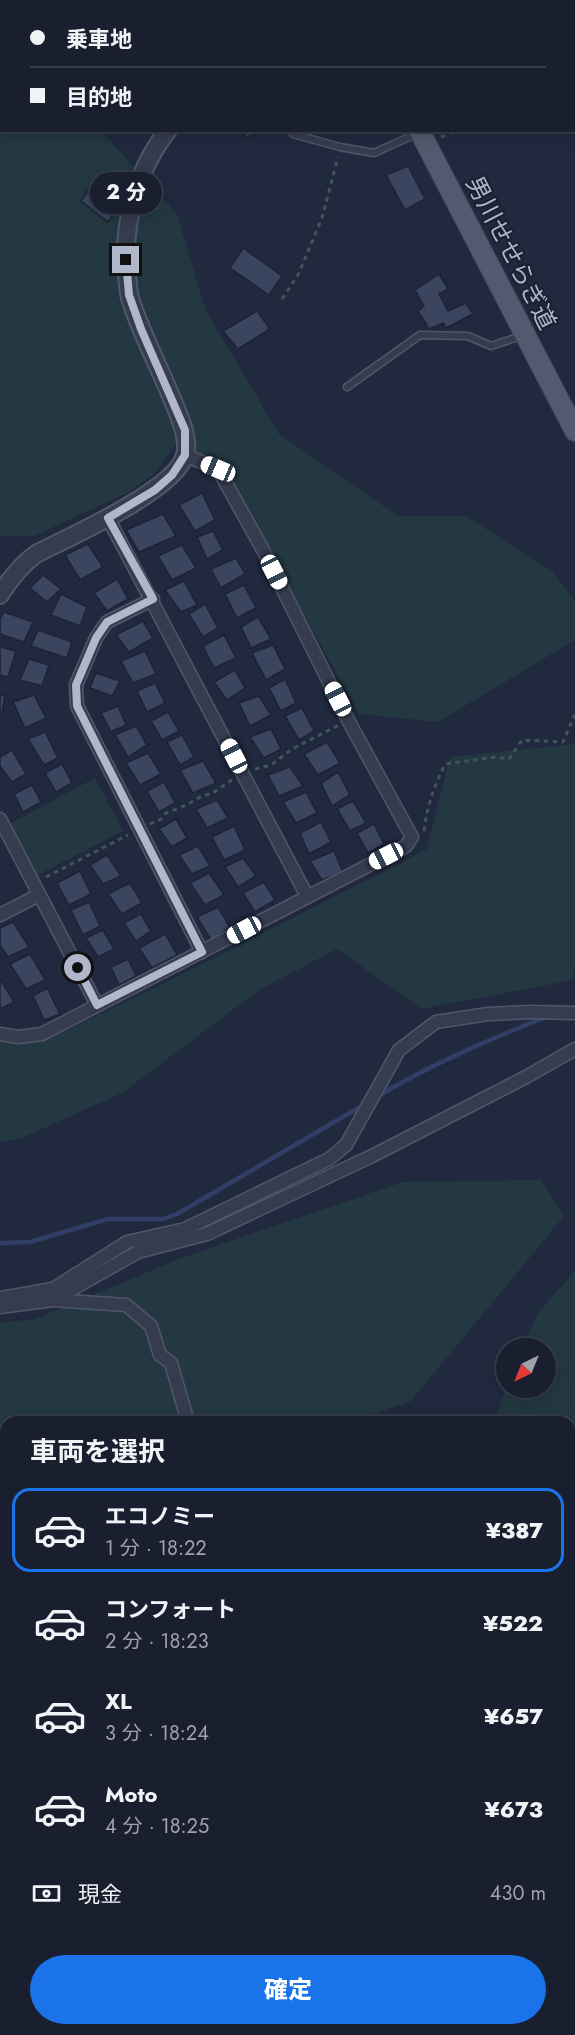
<!DOCTYPE html>
<html lang="ja">
<meta charset="utf-8">
<style>
:root{--surface:#191f2f;--page:#262c3b;--text:#f1f3f6;--muted:#9fa2aa;--line:#373d4b;--accent:#1a73e8}
body{margin:0;font-family:Jost,"Noto Sans JP",sans-serif;background:var(--page);color:var(--text);height:100vh;display:flex;flex-direction:column;font-size:22px;white-space:nowrap}
*{box-sizing:border-box;margin:0}
p{font-size:20px;color:var(--muted)}
.icon{flex:none;width:33px;height:33px;fill:none;stroke:currentColor;stroke-width:2;stroke-linecap:round;stroke-linejoin:round}
.map{position:relative;flex:1;overflow:hidden}
.side{position:absolute;left:0px;top:1416px;width:576px;height:620px;display:flex;flex-direction:column;background:var(--surface);border-radius:18px 18px 0 0;box-shadow:0 3px 15px #0003,0 0 0 2px var(--line)}
.side>*{flex:none}
.guide{position:absolute;left:0px;top:0px;width:576px;height:132px;box-shadow:0 3px 15px #0003,0 0 0 2px var(--line);display:grid;align-content:center;height:132px;padding:0 30px;background:var(--surface)}
.needle{width:39px;rotate:223deg}
.controls{position:absolute;left:496px;top:1338px;display:grid;gap:12px}
.controls a{display:grid;place-items:center;width:60px;height:60px;border-radius:50%;background:var(--surface);box-shadow:0 3px 15px #0003,0 0 0 2px var(--line);font-size:30px}
.end{position:absolute;width:27px;height:27px;margin:-14px;border:8px solid #b1b7ca;background:#111;box-shadow:0 0 0 3px #111}
.from{border-radius:50%}
.bubble{position:absolute;height:42px;border-radius:21px;background:var(--surface);box-shadow:0 3px 15px #0003,0 0 0 2px var(--line);font-size:20px;font-weight:800;line-height:42px;text-align:center}
.car{position:absolute;width:18px;height:36px;margin:-18px -9px;border-radius:8px;box-shadow:0 0 4px 2px #0007;background:linear-gradient(#fff 24%,#345 0 40%,#fff 0 76%,#345 0 86%,#fff 0)}
.guide b{display:flex;align-items:center;gap:21px;height:57px;font-size:22px}
.guide b+b{border-top:2px solid var(--line)}
.guide i{width:15px;height:15px;background:var(--text)}
ul{padding:0;list-style:none}
li{display:flex;align-items:center;gap:18px;height:84px;margin:0 12px 9px;padding:0 18px;border:3px solid transparent;border-radius:18px}
li div{flex:1}
li b{display:block;font-size:22px}
li em{font-style:normal;font-weight:800}
li.active{border-color:var(--accent)}
li>.icon{width:54px;height:54px;stroke-width:1.5}
h2{padding:0 30px;font-size:27px;line-height:72px}
.pay{display:flex;align-items:center;gap:15px;height:66px;padding:0 30px;font-size:22px}
.pay p{margin-inline-start:auto}
.button{display:flex;gap:12px;margin-top:auto;padding:12px 30px}
.button a{flex:1;height:69px;border-radius:36px;background:var(--accent);color:#fff;font-size:24px;font-weight:800;line-height:69px;text-align:center}
.map>svg:first-child{display:block}
.green{fill:#233840}
.lines{fill:none;stroke-linecap:round;stroke-linejoin:round}
.stream{stroke:#313f66;stroke-width:4.5}
.building{fill:#3c4560;stroke:#1c2336;stroke-width:1.5}
.service-casing{stroke:#50576a;stroke-width:9}
.minor-casing{stroke:#50576a;stroke-width:15}
.tertiary-casing{stroke:#50576a;stroke-width:20}
.primary-casing{stroke:#3e4558;stroke-width:22}
.path{stroke:#41555d;stroke-width:3;stroke-dasharray:4.5 4.5;stroke-linecap:butt}
.service{stroke:#353c4f;stroke-width:6}
.minor{stroke:#353c4f;stroke-width:12}
.tertiary{stroke:#353c4f;stroke-width:16}
.primary{stroke:#535a6f;stroke-width:20}
.route{stroke:#b1b7ca;stroke-width:8}
.labels{text-anchor:middle;stroke-width:4.5;stroke-linejoin:round;paint-order:stroke}
.street-label{font-size:24px;fill:#b1b7ca;stroke:#1a2134}
</style>
<div class="map">
<svg width="575" height="2035" viewBox="0 0 575 2035">
<rect width="100%" height="100%" fill="#21293f"/>
<!-- green -->
<g class="green">
<polygon points="0,5 2,9 2,130 103,131 102,132 177,214 206,311 279,434 398,516 466,516 553,572 575,601 575,640 438,722 359,714 220,463 175,445 154,474 127,493 34,536 0,536"/>
<polygon points="575,744 575,969 573,980 422,1009 337,949 259,990 122,1093 22,1138 0,1143 0,1040 22,1044 51,1038 195,968 427,849 450,757"/>
<polygon points="95,778 123,831 32,878 6,826"/>
<polygon points="541,1180 564,1216 411,1401 350,1422 6,1422 6,1565 0,1567 0,1323 35,1319 184,1257 403,1182"/>
<polygon points="575,1271 575,2035 381,2035 399,2030 570,2030 570,1422 494,1422 507,1385 507,1388 546,1388 546,1348 522,1348 539,1311"/>
<polygon points="6,1750 6,2030 357,2030 360,2035 0,2035 0,1756"/>
</g>
<g class="lines">
<!-- stream -->
<g class="stream">
<path d="M378 1096C432 1064 488 1040 546 1017"/>
<polyline points="0,1243 30,1242 108,1219 163,1219 177,1214 365,1104"/>
</g>
</g>
<!-- building -->
<g class="building">
<polygon points="243,130 257,130 258,133 246,137"/>
<polygon points="408,166 425,199 405,210 386,175"/>
<polygon points="91,186 121,205 108,222 81,201"/>
<polygon points="243,248 282,276 269,295 230,268"/>
<polygon points="439,274 448,289 439,294 448,311 466,303 473,314 446,328 443,323 429,329 418,311 424,306 415,290"/>
<polygon points="257,311 270,329 238,349 223,331"/>
<polygon points="202,493 215,520 195,531 179,505"/>
<polygon points="163,514 176,536 139,552 126,530"/>
<polygon points="213,531 223,550 207,559 197,537"/>
<polygon points="88,544 103,567 80,580 65,555"/>
<polygon points="182,545 196,568 172,580 158,556"/>
<polygon points="236,558 245,574 221,588 211,569"/>
<polygon points="43,575 61,589 47,602 30,588"/>
<polygon points="117,579 128,599 107,611 94,593"/>
<polygon points="184,581 197,605 181,612 165,590"/>
<polygon points="244,585 256,608 237,618 225,594"/>
<polygon points="61,594 87,607 80,626 51,615"/>
<polygon points="205,604 218,628 203,637 189,614"/>
<polygon points="4,612 33,622 24,642 0,634 0,620"/>
<polygon points="258,617 271,639 251,648 241,627"/>
<polygon points="143,621 153,638 129,652 116,635"/>
<polygon points="38,630 72,642 67,658 31,646"/>
<polygon points="224,635 236,658 214,668 203,646"/>
<polygon points="273,645 285,669 266,680 252,653"/>
<polygon points="0,647 16,651 8,677 0,675"/>
<polygon points="145,651 156,674 133,683 121,661"/>
<polygon points="29,659 49,665 42,686 20,680"/>
<polygon points="235,670 245,688 227,700 214,682"/>
<polygon points="96,673 120,681 112,696 90,688"/>
<polygon points="285,679 296,703 281,711 269,688"/>
<polygon points="155,683 165,703 147,712 137,691"/>
<polygon points="0,695 5,696 2,713 0,713"/>
<polygon points="34,695 46,718 25,728 13,702"/>
<polygon points="259,696 271,715 250,726 239,703"/>
<polygon points="118,706 126,725 111,732 101,713"/>
<polygon points="302,708 314,731 299,740 285,716"/>
<polygon points="168,712 179,731 162,740 151,721"/>
<polygon points="136,726 147,745 128,757 115,735"/>
<polygon points="271,729 281,749 264,758 250,737"/>
<polygon points="45,732 58,758 44,765 28,739"/>
<polygon points="182,735 194,757 180,765 167,742"/>
<polygon points="327,742 340,763 318,775 304,754"/>
<polygon points="12,750 26,774 12,782 0,766 0,757"/>
<polygon points="148,753 161,774 140,785 126,763"/>
<polygon points="203,761 216,783 193,793 180,770"/>
<polygon points="62,764 72,783 56,792 45,773"/>
<polygon points="290,767 303,786 279,796 268,775"/>
<polygon points="338,772 350,795 332,806 321,783"/>
<polygon points="164,782 175,803 159,812 147,791"/>
<polygon points="32,785 41,802 23,812 14,794"/>
<polygon points="306,792 317,813 296,823 283,802"/>
<polygon points="217,800 228,818 207,828 196,809"/>
<polygon points="353,801 366,823 350,831 337,809"/>
<polygon points="176,819 187,838 172,847 159,829"/>
<polygon points="321,822 331,842 309,854 300,833"/>
<polygon points="374,824 384,844 368,853 357,833"/>
<polygon points="234,826 245,850 224,860 212,837"/>
<polygon points="198,846 210,866 192,874 179,855"/>
<polygon points="334,851 343,872 322,880 310,861"/>
<polygon points="107,855 121,876 103,884 90,865"/>
<polygon points="243,858 256,876 238,887 225,867"/>
<polygon points="80,871 91,894 69,905 57,883"/>
<polygon points="209,873 224,895 205,905 190,883"/>
<polygon points="264,882 275,900 255,912 243,893"/>
<polygon points="130,883 142,903 122,914 108,894"/>
<polygon points="89,902 100,926 83,935 71,910"/>
<polygon points="218,907 230,928 211,940 197,917"/>
<polygon points="141,914 151,931 136,941 124,923"/>
<polygon points="13,922 29,947 8,957 0,945 0,928"/>
<polygon points="103,930 114,949 98,957 86,938"/>
<polygon points="165,934 177,955 152,968 139,948"/>
<polygon points="30,954 45,980 26,989 10,964"/>
<polygon points="128,959 136,976 119,985 111,967"/>
<polygon points="0,979 14,1002 0,1009"/>
<polygon points="47,988 60,1014 44,1020 33,996"/>
</g>
<g class="lines">
<defs>
<g id="service">
<polyline points="293,134 340,147 374,153 418,133"/>
<polyline points="347,387 420,335 468,336 491,346 524,335"/>
</g>
<g id="minor">
<polyline points="108,518 307,896"/>
<polyline points="153,599 107,622 96,638 76,685 77,706 202,952"/>
<polyline points="0,819 97,1005"/>
<polyline points="0,915 39,895"/>
<polyline points="0,1034 18,1037 42,1034 406,846 412,837 348,720 263,550 218,469 185,455"/>
<polyline points="0,1298 53,1289 127,1242 185,1229 329,1159 346,1145 399,1050 436,1022 488,1014 532,1012 575,1013"/>
<polyline points="53,1300 138,1252 207,1234 372,1156 526,1077 575,1049"/>
<polyline points="0,1307 53,1300 126,1305 151,1326 160,1355 171,1363 188,1422"/>
<polyline points="0,1789 6,1784"/>
</g>
<path id="tertiary" d="M0 595C10 579 21 565 36 554 69 537 176 490 185 455 190 437 177 411 170 394 157 362 140 331 130 298 128 291 128 283 127 275 122 225 136 171 168 130"/>
<g id="primary">
<polyline points="347,0 348,2"/>
<polyline points="419,130 575,431"/>
</g>
</defs>
<!-- service casing -->
<use href="#service" class="service-casing"/>
<!-- minor casing -->
<use href="#minor" class="minor-casing"/>
<!-- tertiary casing -->
<use href="#tertiary" class="tertiary-casing"/>
<!-- primary casing -->
<use href="#primary" class="primary-casing"/>
<!-- path -->
<g class="path">
<polyline points="530,2 532,0"/>
<polyline points="441,137 460,130"/>
<polyline points="282,299 298,275 322,218 338,157"/>
<polyline points="255,769 271,765 292,749 339,725"/>
<polyline points="150,824 161,819 166,813 184,806 202,796 213,793 233,779"/>
<path d="M424 831C427 805 434 787 445 764L497 757 509 759 522 740 563 742 575 714"/>
<polyline points="46,877 128,835"/>
<polyline points="380,2035 381,2030"/>
</g>
<!-- service -->
<use href="#service" class="service"/>
<!-- minor -->
<use href="#minor" class="minor"/>
<!-- tertiary -->
<use href="#tertiary" class="tertiary"/>
<!-- primary -->
<use href="#primary" class="primary"/>
</g>
<g class="lines">
<!-- route -->
<polyline class="route" points="78,968 97,1005 202,952 77,706 76,685 96,638 107,622 153,599 108,518 155,490 172,475 185,455 185,430 141,329 129,295 126,260"/>
</g>
<g class="labels">
<!-- street labels -->
<g class="street-label">
<text transform="translate(511 253) rotate(63)" y="8">男川せせらぎ道</text>
</g>
</g>
</svg>
<div class="controls">
<a><svg class="needle" viewBox="-14 -14 28 28"><path d="M0-13l5 13h-10z" fill="#e53935"/><path d="M0 13l5-13h-10z" fill="#9fa2aa"/></svg></a>
</div>
<i class="end from" style="left:78px;top:968px"></i>
<i class="end" style="left:126px;top:260px"></i>
<div class="bubble" style="left:90px;top:172px;width:72px">2 分</div>
<i class="car" style="left:218px;top:469px;rotate:293deg"></i>
<i class="car" style="left:274px;top:572px;rotate:153deg"></i>
<i class="car" style="left:338px;top:699px;rotate:333deg"></i>
<i class="car" style="left:234px;top:756px;rotate:333deg"></i>
<i class="car" style="left:386px;top:856px;rotate:243deg"></i>
<i class="car" style="left:244px;top:930px;rotate:242deg"></i>
<div class="guide">
<b><i class="from"></i>乗車地</b>
<b><i></i>目的地</b>
</div>
<section class="side">
<h2>車両を選択</h2>
<ul>
<li class="active"><svg class="icon" aria-label="car" viewBox="0 0 24 24"><path d="M5 17H2v-5l4-1 3-4h7l3 4 3 1v5h-3M9 17h6M6 11h13"/><circle cx="7" cy="17" r="2"/><circle cx="17" cy="17" r="2"/></svg><div><b>エコノミー</b><p>1 分 · 18:22</p></div><em>¥387</em></li>
<li><svg class="icon" aria-label="car" viewBox="0 0 24 24"><path d="M5 17H2v-5l4-1 3-4h7l3 4 3 1v5h-3M9 17h6M6 11h13"/><circle cx="7" cy="17" r="2"/><circle cx="17" cy="17" r="2"/></svg><div><b>コンフォート</b><p>2 分 · 18:23</p></div><em>¥522</em></li>
<li><svg class="icon" aria-label="car" viewBox="0 0 24 24"><path d="M5 17H2v-5l4-1 3-4h7l3 4 3 1v5h-3M9 17h6M6 11h13"/><circle cx="7" cy="17" r="2"/><circle cx="17" cy="17" r="2"/></svg><div><b>XL</b><p>3 分 · 18:24</p></div><em>¥657</em></li>
<li><svg class="icon" aria-label="car" viewBox="0 0 24 24"><path d="M5 17H2v-5l4-1 3-4h7l3 4 3 1v5h-3M9 17h6M6 11h13"/><circle cx="7" cy="17" r="2"/><circle cx="17" cy="17" r="2"/></svg><div><b>Moto</b><p>4 分 · 18:25</p></div><em>¥673</em></li>
</ul>
<div class="pay"><svg class="icon" aria-label="cash" viewBox="0 0 24 24"><path d="M3 7h18v10H3z"/><circle cx="12" cy="12" r="2"/></svg>現金<p>430 m</p></div>
<div class="button"><a>確定</a></div>
</section>
</div>
